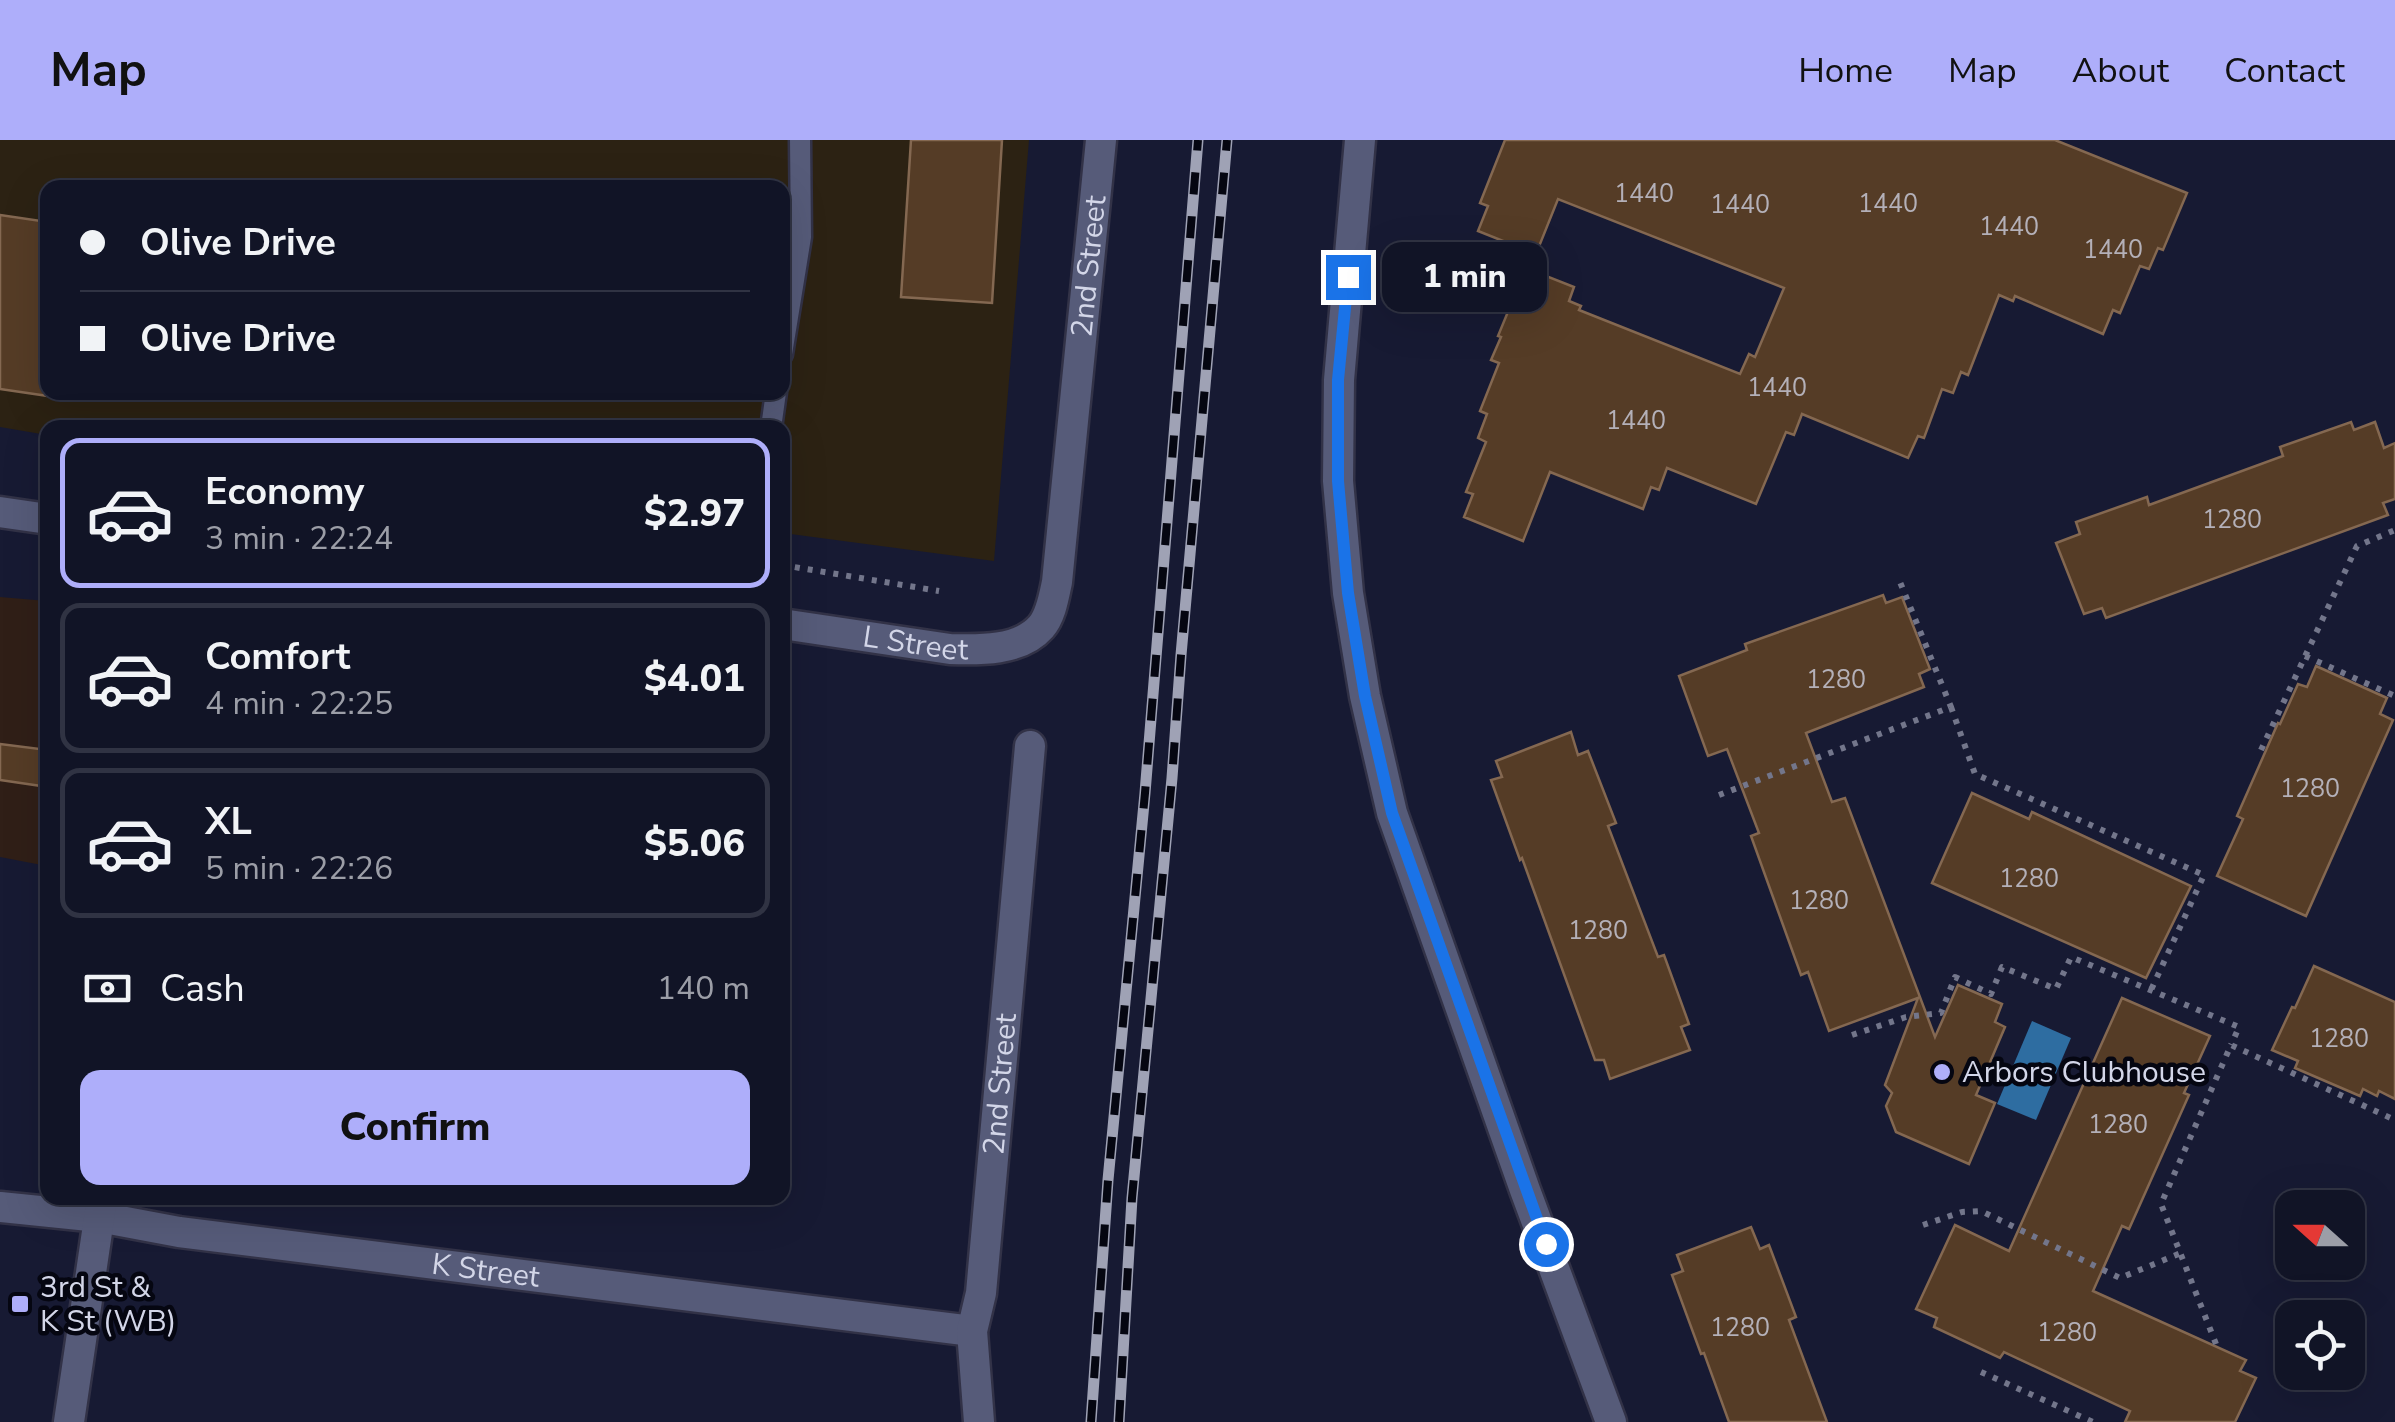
<!DOCTYPE html>
<meta charset="utf-8">
<style>
:root{--surface:#111426;--page:#1e2132;--text:#f1f3f6;--muted:#9c9ea7;--line:#303343;--accent:#aeaefa}
body{margin:0;font-family:"Nunito Sans",sans-serif;background:var(--page);color:var(--text);height:100vh;display:flex;flex-direction:column;font-size:38px;white-space:nowrap}
*{box-sizing:border-box;margin:0}
p{font-size:32px;color:var(--muted)}
.icon{flex:none;width:55px;height:55px;fill:none;stroke:currentColor;stroke-width:2;stroke-linecap:round;stroke-linejoin:round}
.map{position:relative;flex:1;overflow:hidden}
.panel{position:absolute;left:40px;top:280px;width:750px;height:785px;display:flex;flex-direction:column;background:var(--surface);border-radius:20px;box-shadow:0 10px 40px #0002,0 0 0 2px var(--line)}
.panel>*{flex:none}
.hud{position:absolute;left:40px;top:40px;width:750px;height:220px;border-radius:20px;box-shadow:0 10px 40px #0002,0 0 0 2px var(--line);display:grid;align-content:center;height:220px;padding:0 40px;background:var(--surface)}
.needle{width:65px;rotate:291deg}
.tools{position:absolute;left:2275px;top:1050px;display:grid;gap:20px}
.tools a{display:grid;place-items:center;width:90px;height:90px;border-radius:20px;background:var(--surface);box-shadow:0 10px 40px #0002,0 0 0 2px var(--line);font-size:50px}
.end{position:absolute;width:45px;height:45px;margin:-22px;border:12px solid #1a73e8;background:#fff;box-shadow:0 0 0 5px #fff}
.from{border-radius:50%}
.bubble{position:absolute;height:70px;border-radius:20px;background:var(--surface);box-shadow:0 10px 40px #0002,0 0 0 2px var(--line);font-size:32px;font-weight:800;line-height:70px;text-align:center}
.hud b{display:flex;align-items:center;gap:35px;height:95px;font-size:38px}
.hud b+b{border-top:2px solid var(--line)}
.hud i{width:25px;height:25px;background:var(--text)}
ul{padding:18px 0 0;list-style:none}
li{display:flex;align-items:center;gap:30px;height:150px;margin:0 20px 15px;padding:0 20px;border:5px solid var(--line);border-radius:20px}
li div{flex:1}
li b{display:block;font-size:38px}
li em{font-style:normal;font-weight:800}
li.current{border-color:var(--accent)}
li>.icon{width:90px;height:90px;stroke-width:1.5}
.pay{display:flex;align-items:center;gap:25px;height:110px;padding:0 40px;font-size:38px}
.pay p{margin-inline-start:auto}
.cta{display:flex;gap:20px;margin-top:auto;padding:20px 40px}
.cta a{flex:1;height:115px;border-radius:20px;background:var(--accent);color:#111;font-size:40px;font-weight:800;line-height:115px;text-align:center}
header{display:flex;align-items:center;gap:60px;box-sizing:border-box;height:140px;padding:0 50px;background:var(--accent);color:#111}
header strong{font-size:48px}
nav{display:flex;gap:55px;margin-inline-start:auto;font-size:35px}
.map>svg:first-child{display:block}
.commercial{fill:#301f17}
.industrial{fill:#2c2213;fill-rule:evenodd}
.water{fill:#2e6da1}
.building{fill:#553c26;stroke:#846851;stroke-width:2.5}
.lines{fill:none;stroke-linecap:round;stroke-linejoin:round}
.service-casing{stroke:#323247;stroke-width:25}
.minor-casing{stroke:#323247;stroke-width:35}
.tertiary-casing{stroke:#323247;stroke-width:35}
.path{stroke:#73768b;stroke-width:6;stroke-dasharray:5 8;stroke-linecap:butt}
.service{stroke:#565b79;stroke-width:20}
.minor{stroke:#565b79;stroke-width:30}
.tertiary{stroke:#565b79;stroke-width:30}
.rail-casing{stroke:#9fa2b5;stroke-width:11}
.rail{stroke:#050611;stroke-width:8;stroke-dasharray:22;stroke-linecap:butt}
.route{stroke:#1a73e8;stroke-width:12}
.poi-dot{fill:#aeaefa;stroke:#050611;stroke-width:4}
.labels{text-anchor:middle;stroke-width:9;stroke-linejoin:round;paint-order:stroke}
.number-label{font-size:25px;fill:#b4b0b8}
.street-label{font-size:30px;fill:#d3d6e8;stroke:#050611}
.poi-label{font-size:30px;fill:#d3d6e8;stroke:#050611;text-anchor:start}
</style>
<header>
<strong>Map</strong>
<nav><a>Home</a><a>Map</a><a>About</a><a>Contact</a></nav>
</header>
<div class="map">
<svg width="2395" height="1282" viewBox="0 0 2395 1282">
<rect width="100%" height="100%" fill="#171a33"/>
<!-- commercial -->
<polygon class="commercial" points="0,457 47,461 47,726 0,717"/>
<!-- industrial -->
<path class="industrial" d="M0 0H1029L994 421 783 393 782 288H48L47 295 0 287ZM48 48H782V252H48Z"/>
<!-- water -->
<polygon class="water" points="2032,881 2071,898 2036,980 1997,964"/>
<!-- building -->
<g class="building">
<polygon points="911,0 1002,0 992,163 901,157"/>
<polygon points="1505,0 2055,0 2187,53 2163,110 2158,108 2149,129 2140,126 2120,173 2113,170 2103,194 2015,156 2013,161 1999,155 1968,235 1961,232 1953,253 1942,249 1924,298 1918,296 1908,318 1802,274 1794,295 1786,292 1756,364 1667,328 1659,350 1651,347 1643,369 1550,332 1523,401 1464,377 1473,354 1466,352 1486,302 1478,298 1487,274 1480,271 1499,223 1491,220 1501,197 1498,196 1526,128 1574,147 1569,161 1581,166 1579,170 1740,234 1749,214 1755,217 1784,148 1558,59 1536,114 1478,91 1488,66 1480,63"/>
<polygon points="0,75 48,82 48,256 0,249"/>
<polygon points="2351,282 2354,290 2375,282 2384,308 2395,303 2395,359 2383,363 2388,375 2106,478 2102,468 2084,474 2056,403 2080,394 2076,382 2147,357 2149,365 2283,316 2280,307"/>
<polygon points="1883,455 1886,463 1902,457 1930,529 1919,534 1924,547 1806,593 1832,662 1845,658 1935,897 1958,845 2002,864 1995,882 2005,887 1976,955 1995,963 1969,1024 1896,992 1886,966 1892,953 1885,945 1918,858 1829,891 1808,832 1801,835 1778,771 1751,696 1759,693 1727,609 1708,616 1679,536 1747,510 1745,504"/>
<polygon points="2316,526 2387,558 2380,574 2393,580 2306,776 2217,736 2243,679 2237,676 2278,583 2280,584 2298,544 2307,547"/>
<polygon points="1571,592 1578,615 1588,611 1616,683 1608,686 1658,817 1664,815 1689,884 1681,887 1690,910 1610,939 1604,920 1595,920 1522,718 1520,720 1491,640 1502,637 1496,621"/>
<polygon points="0,604 48,610 48,647 0,640"/>
<polygon points="1972,653 2029,679 2032,672 2191,746 2146,838 1932,743"/>
<polygon points="2314,826 2395,862 2395,959 2379,951 2377,956 2363,949 2360,956 2295,928 2298,921 2272,910 2292,867 2295,868"/>
<polygon points="2122,858 2210,896 2184,953 2189,955 2129,1089 2122,1086 2093,1151 2246,1220 2240,1231 2256,1238 2235,1282 2125,1282 2130,1271 2004,1212 2000,1218 1934,1187 1937,1178 1916,1169 1955,1085 2009,1111"/>
<polygon points="1751,1087 1760,1109 1769,1105 1796,1177 1789,1180 1827,1282 1729,1282 1704,1213 1701,1214 1672,1135 1683,1131 1677,1115"/>
</g>
<g class="lines">
<defs>
<g id="service">
<polyline points="782,214 801,97 800,0"/>
<polyline points="771,288 776,252"/>
</g>
<g id="minor">
<path id="s1" d="M0 1067 99 1077 179 1092 972 1191"/>
<path id="s2" d="M979 1282 972 1191 981 1153 1030 606"/>
</g>
<g id="tertiary">
<polyline points="1360,0 1339,240 1338,341 1348,453 1365,556 1392,673 1525,1050 1611,1282"/>
<polyline points="0,372 48,379"/>
<path id="s3" d="M782 484 950 509C979 510 1020 511 1041 487 1051 476 1054 456 1057 442L1101 0"/>
<polyline points="69,1282 102,1058"/>
</g>
</defs>
<!-- service casing -->
<use href="#service" class="service-casing"/>
<!-- minor casing -->
<use href="#minor" class="minor-casing"/>
<!-- tertiary casing -->
<use href="#tertiary" class="tertiary-casing"/>
<!-- path -->
<g class="path">
<polyline points="782,425 939,451"/>
<polyline points="2305,516 2395,556"/>
<polyline points="1951,567 1975,634 2204,735 2151,850"/>
<polyline points="2261,610 2357,406 2395,390"/>
<polyline points="1719,655 1951,567 1900,442"/>
<polyline points="1852,895 1906,877 1941,873 1955,837 1991,854 2002,827 2056,849 2071,817 2239,887 2231,905"/>
<polyline points="1923,1085 1962,1072 1981,1071 2120,1138 2181,1113"/>
<polyline points="2216,1204 2161,1064 2231,905 2395,980"/>
<polyline points="1981,1232 2093,1282"/>
</g>
<!-- service -->
<use href="#service" class="service"/>
<!-- minor -->
<use href="#minor" class="minor"/>
<!-- tertiary -->
<use href="#tertiary" class="tertiary"/>
<defs>
<g id="rail">
<polyline points="1091,1282 1108,1040 1145,653 1198,0"/>
<polyline points="1119,1282 1132,1058 1172,638 1181,515 1227,0"/>
</g>
</defs>
<!-- rail casing -->
<use href="#rail" class="rail-casing"/>
<!-- rail -->
<use href="#rail" class="rail"/>
</g>
<g class="lines">
<!-- route -->
<polyline class="route" points="1348,137 1338,240 1338,341 1348,453 1365,556 1392,673 1546,1104"/>
</g>
<!-- markers -->
<g class="poi-dot">
<circle cx="1942" cy="932" r="10"/>
<rect x="10" y="1154" width="20" height="20" rx="5"/>
</g>
<g class="labels">
<!-- number labels -->
<g class="number-label">
<text x="1644" y="62">1440</text>
<text x="1888" y="72">1440</text>
<text x="1740" y="73">1440</text>
<text x="2009" y="95">1440</text>
<text x="2113" y="118">1440</text>
<text x="1777" y="256">1440</text>
<text x="1636" y="289">1440</text>
<text x="2232" y="388">1280</text>
<text x="1836" y="548">1280</text>
<text x="2310" y="657">1280</text>
<text x="2029" y="747">1280</text>
<text x="1819" y="769">1280</text>
<text x="1598" y="799">1280</text>
<text x="2339" y="907">1280</text>
<text x="2118" y="993">1280</text>
<text x="1740" y="1196">1280</text>
<text x="2067" y="1201">1280</text>
</g>
<!-- street labels -->
<g class="street-label">
<text dy="10" stroke="none"><textPath href="#s3" startOffset="632">2nd Street</textPath></text>
<text dy="10" stroke="none"><textPath href="#s3" startOffset="135">L Street</textPath></text>
<text dy="10" stroke="none"><textPath href="#s2" startOffset="340">2nd Street</textPath></text>
<text dy="10" stroke="none"><textPath href="#s1" startOffset="490">K Street</textPath></text>
</g>
<!-- poi labels -->
<g class="poi-label">
<text x="1962" y="942">Arbors Clubhouse</text>
<text x="40" y="1157">3rd St &amp;<tspan x="40" dy="34">K St (WB)</tspan></text>
</g>
</g>
</svg>
<div class="tools">
<a><svg class="needle" viewBox="-14 -14 28 28"><path d="M0-13l5 13h-10z" fill="#e53935"/><path d="M0 13l5-13h-10z" fill="#9c9ea7"/></svg></a>
<a><svg class="icon" aria-label="locate" viewBox="0 0 24 24"><circle cx="12" cy="12" r="6"/><path d="M12 2v4M12 18v4M2 12h4M18 12h4"/></svg></a>
</div>
<i class="end from" style="left:1546px;top:1104px"></i>
<i class="end" style="left:1348px;top:137px"></i>
<div class="bubble" style="left:1382px;top:102px;width:165px">1 min</div>
<div class="hud">
<b><i class="from"></i>Olive Drive</b>
<b><i></i>Olive Drive</b>
</div>
<section class="panel">
<ul>
<li class="current"><svg class="icon" aria-label="car" viewBox="0 0 24 24"><path d="M5 17H2v-5l4-1 3-4h7l3 4 3 1v5h-3M9 17h6M6 11h13"/><circle cx="7" cy="17" r="2"/><circle cx="17" cy="17" r="2"/></svg><div><b>Economy</b><p>3 min · 22:24</p></div><em>$2.97</em></li>
<li><svg class="icon" aria-label="car" viewBox="0 0 24 24"><path d="M5 17H2v-5l4-1 3-4h7l3 4 3 1v5h-3M9 17h6M6 11h13"/><circle cx="7" cy="17" r="2"/><circle cx="17" cy="17" r="2"/></svg><div><b>Comfort</b><p>4 min · 22:25</p></div><em>$4.01</em></li>
<li><svg class="icon" aria-label="car" viewBox="0 0 24 24"><path d="M5 17H2v-5l4-1 3-4h7l3 4 3 1v5h-3M9 17h6M6 11h13"/><circle cx="7" cy="17" r="2"/><circle cx="17" cy="17" r="2"/></svg><div><b>XL</b><p>5 min · 22:26</p></div><em>$5.06</em></li>
</ul>
<div class="pay"><svg class="icon" aria-label="cash" viewBox="0 0 24 24"><path d="M3 7h18v10H3z"/><circle cx="12" cy="12" r="2"/></svg>Cash<p>140 m</p></div>
<div class="cta"><a>Confirm</a></div>
</section>
</div>
